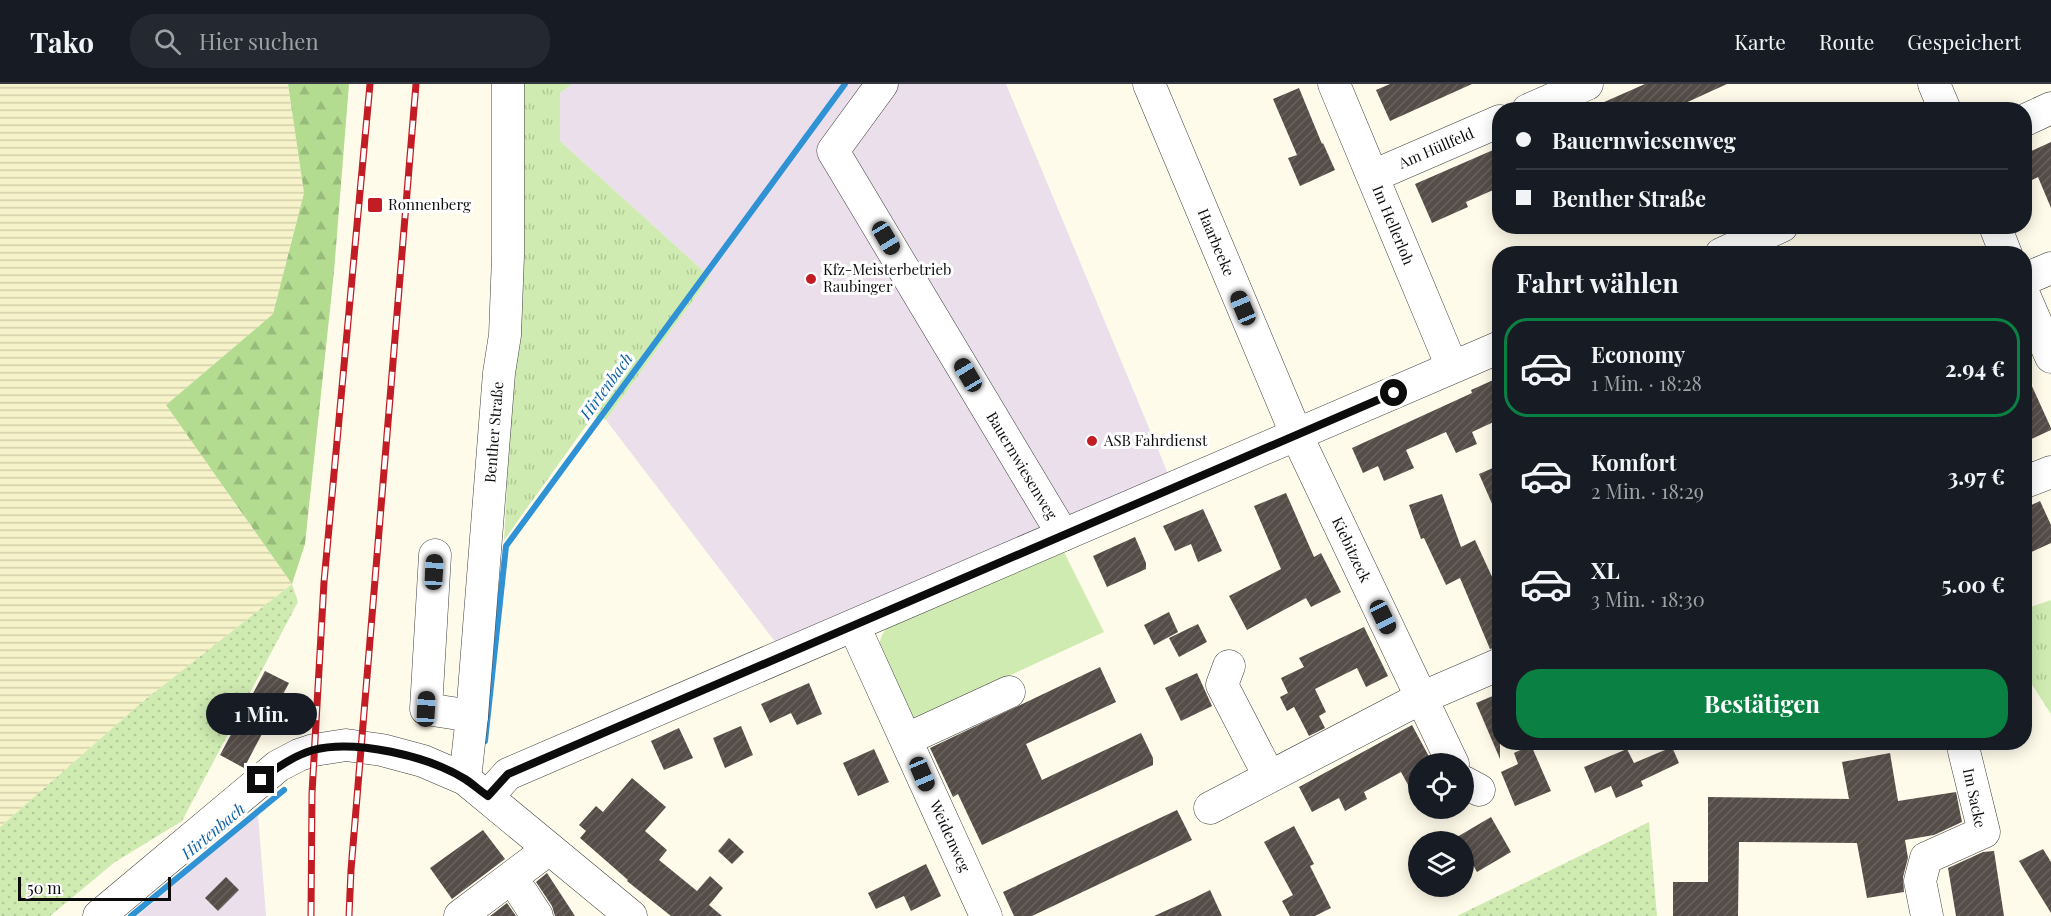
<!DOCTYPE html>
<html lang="de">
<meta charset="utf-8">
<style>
:root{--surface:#171b24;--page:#242831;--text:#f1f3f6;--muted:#9ea1a6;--line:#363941;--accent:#0b8043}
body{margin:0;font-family:"Playfair Display",serif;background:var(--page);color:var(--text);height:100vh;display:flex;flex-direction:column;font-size:22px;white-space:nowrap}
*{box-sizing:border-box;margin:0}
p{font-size:20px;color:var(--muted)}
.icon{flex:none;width:33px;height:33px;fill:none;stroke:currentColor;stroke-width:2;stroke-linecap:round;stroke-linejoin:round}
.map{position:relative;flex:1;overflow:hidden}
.details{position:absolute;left:1492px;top:162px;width:540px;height:504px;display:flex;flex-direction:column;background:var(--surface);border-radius:24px;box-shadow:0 3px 15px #0003}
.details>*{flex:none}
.hud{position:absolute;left:1492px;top:18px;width:540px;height:132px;border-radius:24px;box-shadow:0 3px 15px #0003;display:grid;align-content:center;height:132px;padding:0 24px;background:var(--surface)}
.controls{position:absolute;left:1408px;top:669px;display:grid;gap:12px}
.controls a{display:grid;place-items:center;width:66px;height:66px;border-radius:50%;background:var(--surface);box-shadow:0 3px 15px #0003;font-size:30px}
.scale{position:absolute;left:18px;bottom:15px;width:153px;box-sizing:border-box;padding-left:6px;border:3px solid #0c0c0c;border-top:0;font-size:16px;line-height:21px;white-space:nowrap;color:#0c0c0c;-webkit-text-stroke:4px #fff;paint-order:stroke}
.end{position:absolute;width:27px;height:27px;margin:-14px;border:8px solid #0c0c0c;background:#fff;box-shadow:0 0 0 3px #fff}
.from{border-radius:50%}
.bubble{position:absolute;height:42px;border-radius:21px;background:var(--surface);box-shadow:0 3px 15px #0003;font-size:20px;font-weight:700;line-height:42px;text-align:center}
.car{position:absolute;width:18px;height:36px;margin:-18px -9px;border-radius:8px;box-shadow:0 0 4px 2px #0007;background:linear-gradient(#222 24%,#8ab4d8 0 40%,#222 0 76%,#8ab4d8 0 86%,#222 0)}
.hud b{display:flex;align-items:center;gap:21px;height:57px;font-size:22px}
.hud b+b{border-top:2px solid var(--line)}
.hud i{width:15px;height:15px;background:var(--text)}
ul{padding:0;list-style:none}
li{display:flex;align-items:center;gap:18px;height:99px;margin:0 12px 9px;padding:0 12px;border:3px solid transparent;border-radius:24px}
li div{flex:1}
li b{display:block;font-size:22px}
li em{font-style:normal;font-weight:700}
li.selected{border-color:var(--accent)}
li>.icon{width:54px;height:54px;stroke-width:1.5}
h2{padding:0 24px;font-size:27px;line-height:72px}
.button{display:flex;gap:12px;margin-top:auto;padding:12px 24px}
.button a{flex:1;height:69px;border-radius:24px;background:var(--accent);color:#fff;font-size:24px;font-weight:700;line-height:69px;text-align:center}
header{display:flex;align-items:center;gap:36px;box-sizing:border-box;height:84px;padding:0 30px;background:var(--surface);border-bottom:2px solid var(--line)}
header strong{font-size:28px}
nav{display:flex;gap:33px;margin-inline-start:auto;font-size:21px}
.search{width:420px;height:54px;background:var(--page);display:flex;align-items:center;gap:15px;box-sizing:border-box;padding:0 21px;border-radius:24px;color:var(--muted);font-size:22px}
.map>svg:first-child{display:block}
.industrial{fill:#eadfeb}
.farmland{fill:url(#farmland-rules)}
.grass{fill:url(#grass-tufts)}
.forest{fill:url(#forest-firs)}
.park{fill:#d0ebb2}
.garden{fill:url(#garden-dots)}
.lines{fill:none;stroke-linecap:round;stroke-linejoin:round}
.stream{stroke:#2f92d4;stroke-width:6}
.building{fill:url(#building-hatch)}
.minor-casing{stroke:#3f3f3f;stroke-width:33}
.minor{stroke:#fff;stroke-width:32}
.rail-casing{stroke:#c21d25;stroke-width:7}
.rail{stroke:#fff;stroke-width:4.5;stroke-dasharray:14;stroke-linecap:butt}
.route{stroke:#0c0c0c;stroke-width:8}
.poi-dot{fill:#c21d25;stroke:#fff;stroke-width:2}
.labels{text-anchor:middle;stroke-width:6;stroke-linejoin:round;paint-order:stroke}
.street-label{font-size:15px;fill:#0c0c0c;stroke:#fff}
.poi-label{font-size:15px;fill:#0c0c0c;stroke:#fff;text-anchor:start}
.water-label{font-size:16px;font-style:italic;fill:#0f62a3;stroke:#fff}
</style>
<header>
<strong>Tako</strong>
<div class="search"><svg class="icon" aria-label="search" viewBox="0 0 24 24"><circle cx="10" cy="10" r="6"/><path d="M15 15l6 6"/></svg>Hier suchen</div>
<nav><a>Karte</a><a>Route</a><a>Gespeichert</a></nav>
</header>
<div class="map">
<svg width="2051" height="832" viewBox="0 0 2051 832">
<defs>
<pattern id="farmland-rules" width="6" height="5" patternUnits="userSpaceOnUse" patternTransform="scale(1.5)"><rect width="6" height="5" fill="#f6f2c9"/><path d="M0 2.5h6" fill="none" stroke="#d2ceab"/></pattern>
<pattern id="grass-tufts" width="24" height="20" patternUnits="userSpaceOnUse" patternTransform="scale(1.5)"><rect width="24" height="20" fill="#d0ebb2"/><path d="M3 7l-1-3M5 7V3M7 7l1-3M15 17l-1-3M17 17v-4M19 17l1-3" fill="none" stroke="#b1c898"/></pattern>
<pattern id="forest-firs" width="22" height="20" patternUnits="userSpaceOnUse" patternTransform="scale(1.5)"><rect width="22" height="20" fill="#b3dc91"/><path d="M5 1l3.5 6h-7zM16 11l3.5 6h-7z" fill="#99bc7c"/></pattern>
<pattern id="garden-dots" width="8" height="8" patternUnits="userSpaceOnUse" patternTransform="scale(1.5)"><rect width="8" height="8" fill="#d0ebb2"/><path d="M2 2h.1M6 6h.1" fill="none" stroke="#b1c898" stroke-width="1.8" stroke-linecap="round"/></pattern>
<pattern id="building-hatch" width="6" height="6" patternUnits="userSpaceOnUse" patternTransform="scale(1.5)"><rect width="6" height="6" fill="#554d48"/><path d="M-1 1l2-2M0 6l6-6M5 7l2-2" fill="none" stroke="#68625e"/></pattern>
</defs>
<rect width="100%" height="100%" fill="#fffbea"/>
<!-- industrial -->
<g class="industrial">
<polygon points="572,0 1006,0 1169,392 776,559 606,336 710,193 560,57 560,9"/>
<polygon points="258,730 266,832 137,832"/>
</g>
<!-- farmland -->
<polygon class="farmland" points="0,0 288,0 304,109 273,230 166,321 292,500 141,619 0,743"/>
<!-- grass -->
<g class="grass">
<polygon points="521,0 572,0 560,9 560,57 710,193 606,336 593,332 504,456 516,240"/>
<polygon points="2051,516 2051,630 2025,590 2025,525"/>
</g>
<!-- forest -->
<polygon class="forest" points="288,0 349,0 334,188 305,460 292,500 166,321 273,230 304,109"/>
<!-- park -->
<path class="park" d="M1063 466 1104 548 911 637 880 569C878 555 882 549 892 539Z"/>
<!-- garden -->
<g class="garden">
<polygon points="292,500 298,518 182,737 115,778 50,832 0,832 0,743 141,619"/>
<polygon points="1649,738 1657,832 1457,832"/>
</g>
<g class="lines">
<!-- stream -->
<g class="stream">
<polyline points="485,657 506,462 845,0"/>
<polyline points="131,832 284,706"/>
</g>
</g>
<!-- building -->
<g class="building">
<polygon points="1390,0 1472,0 1390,37 1376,6"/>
<polygon points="1645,0 1727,0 1670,26 1586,26"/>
<polygon points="1299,4 1322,60 1323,59 1335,86 1300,102 1288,74 1297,71 1273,15"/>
<polygon points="2051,58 2051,124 2038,93 2032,96 2025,81 2025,70"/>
<polygon points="1500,63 1500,103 1466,118 1468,123 1432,139 1415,100"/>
<polygon points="2025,287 2051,344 2051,346 2025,358"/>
<polygon points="1500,293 1500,335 1472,348 1477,360 1456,369 1446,348 1406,366 1414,384 1384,397 1378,382 1363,389 1352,364 1472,309 1471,306"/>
<polygon points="1500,381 1500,438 1479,390"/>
<polygon points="1286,409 1314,473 1321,469 1341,508 1311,523 1306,514 1247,546 1229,512 1281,485 1254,422"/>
<polygon points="1442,410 1461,463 1475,456 1500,510 1500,562 1490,565 1460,494 1446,501 1424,454 1421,455 1409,421"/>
<polygon points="2040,417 2051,441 2051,459 2025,471 2025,424"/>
<polygon points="1203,425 1222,467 1198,478 1191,460 1175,467 1163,442"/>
<polygon points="1135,453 1146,479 1146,485 1107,503 1093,472"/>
<polygon points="1169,528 1178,548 1154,561 1144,541"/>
<polygon points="1198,540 1207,558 1179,573 1169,554"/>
<polygon points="1364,543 1388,592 1366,603 1357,584 1315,605 1326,628 1319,632 1325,644 1309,652 1294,623 1287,627 1280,613 1288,609 1281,594 1304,583 1299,574"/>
<polygon points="1100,583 1116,618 1026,660 1042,696 1141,649 1153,674 1153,681 982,761 958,710 953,713 930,664"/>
<polygon points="265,587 289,599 244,684 220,671"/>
<polygon points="1197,589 1212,622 1181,637 1165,604"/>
<polygon points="809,599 822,630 797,641 791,629 770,639 761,620"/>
<polygon points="1500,609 1500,675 1476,619"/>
<polygon points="1412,641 1433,680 1419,680 1419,721 1401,688 1364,708 1367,715 1345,727 1339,714 1312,728 1299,703"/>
<polygon points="741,642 753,671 725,684 713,654"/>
<polygon points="679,644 693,674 664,686 651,657"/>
<polygon points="1531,661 1551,707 1515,722 1501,688 1518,680 1514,669"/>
<polygon points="1672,663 1679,679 1641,697 1643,702 1616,714 1611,702 1595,709 1584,683 1627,665 1634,679"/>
<polygon points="874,665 889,698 858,712 843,679"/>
<polygon points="1890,669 1898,717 1956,708 1962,738 1934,751 1905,756 1908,774 1903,793 1904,808 1867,814 1857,759 1739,758 1738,832 1673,832 1673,798 1708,798 1708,713 1849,715 1842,678"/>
<polygon points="632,694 666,723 645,747 667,766 659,776 697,807 710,792 723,804 709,821 722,832 671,832 627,797 628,796 580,754 586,747 579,741 596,722 603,728"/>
<polygon points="1177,726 1192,756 1032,832 1014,832 1003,808"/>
<polygon points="1491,733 1511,768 1477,788 1464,765 1464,758 1459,758 1457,753"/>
<polygon points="1294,742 1314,780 1310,782 1331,824 1315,832 1290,832 1282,817 1293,811 1264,758"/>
<polygon points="483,746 505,775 452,815 430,784"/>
<polygon points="729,754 744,768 732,780 718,767"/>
<polygon points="2043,765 2051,778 2051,829 2019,777"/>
<polygon points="1994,767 2004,832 1956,832 1948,784 1983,768"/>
<polygon points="926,780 941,812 911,827 904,812 876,825 868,809"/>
<polygon points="547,789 575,832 555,832 552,822 536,798"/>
<polygon points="226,793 239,806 218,827 205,814"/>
<polygon points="1210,806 1222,832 1154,832 1194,814"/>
<polygon points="507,819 516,832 490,832"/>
</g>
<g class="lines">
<defs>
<g id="minor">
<path id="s1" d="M882 0 833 67 1063 451"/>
<path id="s2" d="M1149 0 1297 352 1453 680"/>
<path id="s3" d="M1334 0 1452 283"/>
<polyline points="1934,0 1945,26"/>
<polyline points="1528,26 1587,0"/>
<polyline points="2025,36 2051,24"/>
<path id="s4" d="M1373 92 1500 37"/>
<polyline points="1995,142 2006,170"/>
<polyline points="1721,170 1782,142"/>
<polyline points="2025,195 2051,184"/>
<polyline points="2025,213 2051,273"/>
<polyline points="2025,398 2051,388"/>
<polyline points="435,471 426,625 472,632"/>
<path id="s5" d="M854 542 986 832"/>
<polyline points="1229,582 1222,601 1269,692"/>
<polyline points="907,655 1009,608"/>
<path id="s6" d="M465 695 472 632 499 289 505 251 508 172V0"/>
<polyline points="1464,698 1479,706"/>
<polyline points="488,712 508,690 1500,263"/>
<polyline points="1210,724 1421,614 1500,580"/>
<polyline points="522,809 537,832"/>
<polyline points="99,832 278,682 299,671 314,666 346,661 382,666 423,677 465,695 631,832"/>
<polyline points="460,832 549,765"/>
<polyline points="1927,832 1920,797 1926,774 1984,748 1964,667"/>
</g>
</defs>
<!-- minor casing -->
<use href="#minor" class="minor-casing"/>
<!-- minor -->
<use href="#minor" class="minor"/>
<defs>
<g id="rail">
<polyline points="311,832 312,709 324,498 370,0"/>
<polyline points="349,832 351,786 416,0"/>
</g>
</defs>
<!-- rail casing -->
<use href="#rail" class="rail-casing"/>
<!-- rail -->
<use href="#rail" class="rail"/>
</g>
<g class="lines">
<!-- route -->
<path class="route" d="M261 696C277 683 293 672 313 666 355 655 428 672 465 695 473 700 480 707 488 712L508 690 1394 309"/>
</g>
<!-- markers -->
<g class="poi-dot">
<rect x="367" y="113" width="16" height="16" rx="3"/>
<circle cx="811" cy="195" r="6"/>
<circle cx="1092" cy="357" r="6"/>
</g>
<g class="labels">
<!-- street labels -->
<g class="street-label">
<text dy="5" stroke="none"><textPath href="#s4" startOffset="69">Am Hüllfeld</textPath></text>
<text dy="5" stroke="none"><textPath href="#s3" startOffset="153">Im Hellerloh</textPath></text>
<text dy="5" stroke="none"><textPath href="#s2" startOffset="172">Haarbeeke</textPath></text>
<text dy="5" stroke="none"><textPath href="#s6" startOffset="348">Benther Straße</textPath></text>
<text dy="5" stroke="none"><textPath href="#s1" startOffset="450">Bauernwiesenweg</textPath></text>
<text dy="5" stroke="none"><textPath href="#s2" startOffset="508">Kiebitzeck</textPath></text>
<text transform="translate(1974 714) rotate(78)" y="5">Im Sacke</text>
<text dy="5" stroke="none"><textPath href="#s5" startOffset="231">Weidenweg</textPath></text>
</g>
<!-- poi labels -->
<g class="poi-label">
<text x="388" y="126">Ronnenberg</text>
<text x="823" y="191">Kfz-Meisterbetrieb<tspan x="823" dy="17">Raubinger</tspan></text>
<text x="1104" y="362">ASB Fahrdienst</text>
</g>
<!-- water labels -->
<g class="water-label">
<text transform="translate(606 302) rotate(-54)" y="6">Hirtenbach</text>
<text transform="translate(213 747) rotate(-40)" y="6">Hirtenbach</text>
</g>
</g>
</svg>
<div class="controls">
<a><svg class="icon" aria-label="locate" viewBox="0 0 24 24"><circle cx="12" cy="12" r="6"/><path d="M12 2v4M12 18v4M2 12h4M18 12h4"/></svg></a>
<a><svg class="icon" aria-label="layers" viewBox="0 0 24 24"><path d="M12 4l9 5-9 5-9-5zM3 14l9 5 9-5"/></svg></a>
</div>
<div class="scale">50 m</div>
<i class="end from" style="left:1394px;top:309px"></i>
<i class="end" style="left:261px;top:696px"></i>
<div class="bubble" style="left:206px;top:609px;width:111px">1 Min.</div>
<i class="car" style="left:886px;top:154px;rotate:149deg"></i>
<i class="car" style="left:1243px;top:224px;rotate:337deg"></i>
<i class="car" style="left:968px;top:291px;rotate:329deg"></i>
<i class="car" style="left:434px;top:488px;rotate:3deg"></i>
<i class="car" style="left:1383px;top:533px;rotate:154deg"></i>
<i class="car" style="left:426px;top:625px;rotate:3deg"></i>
<i class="car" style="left:922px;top:690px;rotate:157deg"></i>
<div class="hud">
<b><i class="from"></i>Bauernwiesenweg</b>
<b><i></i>Benther Straße</b>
</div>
<section class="details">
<h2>Fahrt wählen</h2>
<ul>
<li class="selected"><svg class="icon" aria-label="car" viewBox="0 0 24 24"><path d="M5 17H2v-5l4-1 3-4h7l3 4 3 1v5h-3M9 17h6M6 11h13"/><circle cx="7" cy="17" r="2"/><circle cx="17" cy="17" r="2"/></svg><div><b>Economy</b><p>1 Min. · 18:28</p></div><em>2.94 €</em></li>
<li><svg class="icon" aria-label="car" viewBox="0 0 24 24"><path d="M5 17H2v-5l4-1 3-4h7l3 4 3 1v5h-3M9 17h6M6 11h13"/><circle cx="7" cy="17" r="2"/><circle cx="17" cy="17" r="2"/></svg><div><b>Komfort</b><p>2 Min. · 18:29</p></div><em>3.97 €</em></li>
<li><svg class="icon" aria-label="car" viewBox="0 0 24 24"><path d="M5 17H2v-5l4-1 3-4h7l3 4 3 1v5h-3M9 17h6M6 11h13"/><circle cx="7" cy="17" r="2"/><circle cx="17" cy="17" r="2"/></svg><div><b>XL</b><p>3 Min. · 18:30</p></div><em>5.00 €</em></li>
</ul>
<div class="button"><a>Bestätigen</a></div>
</section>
</div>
